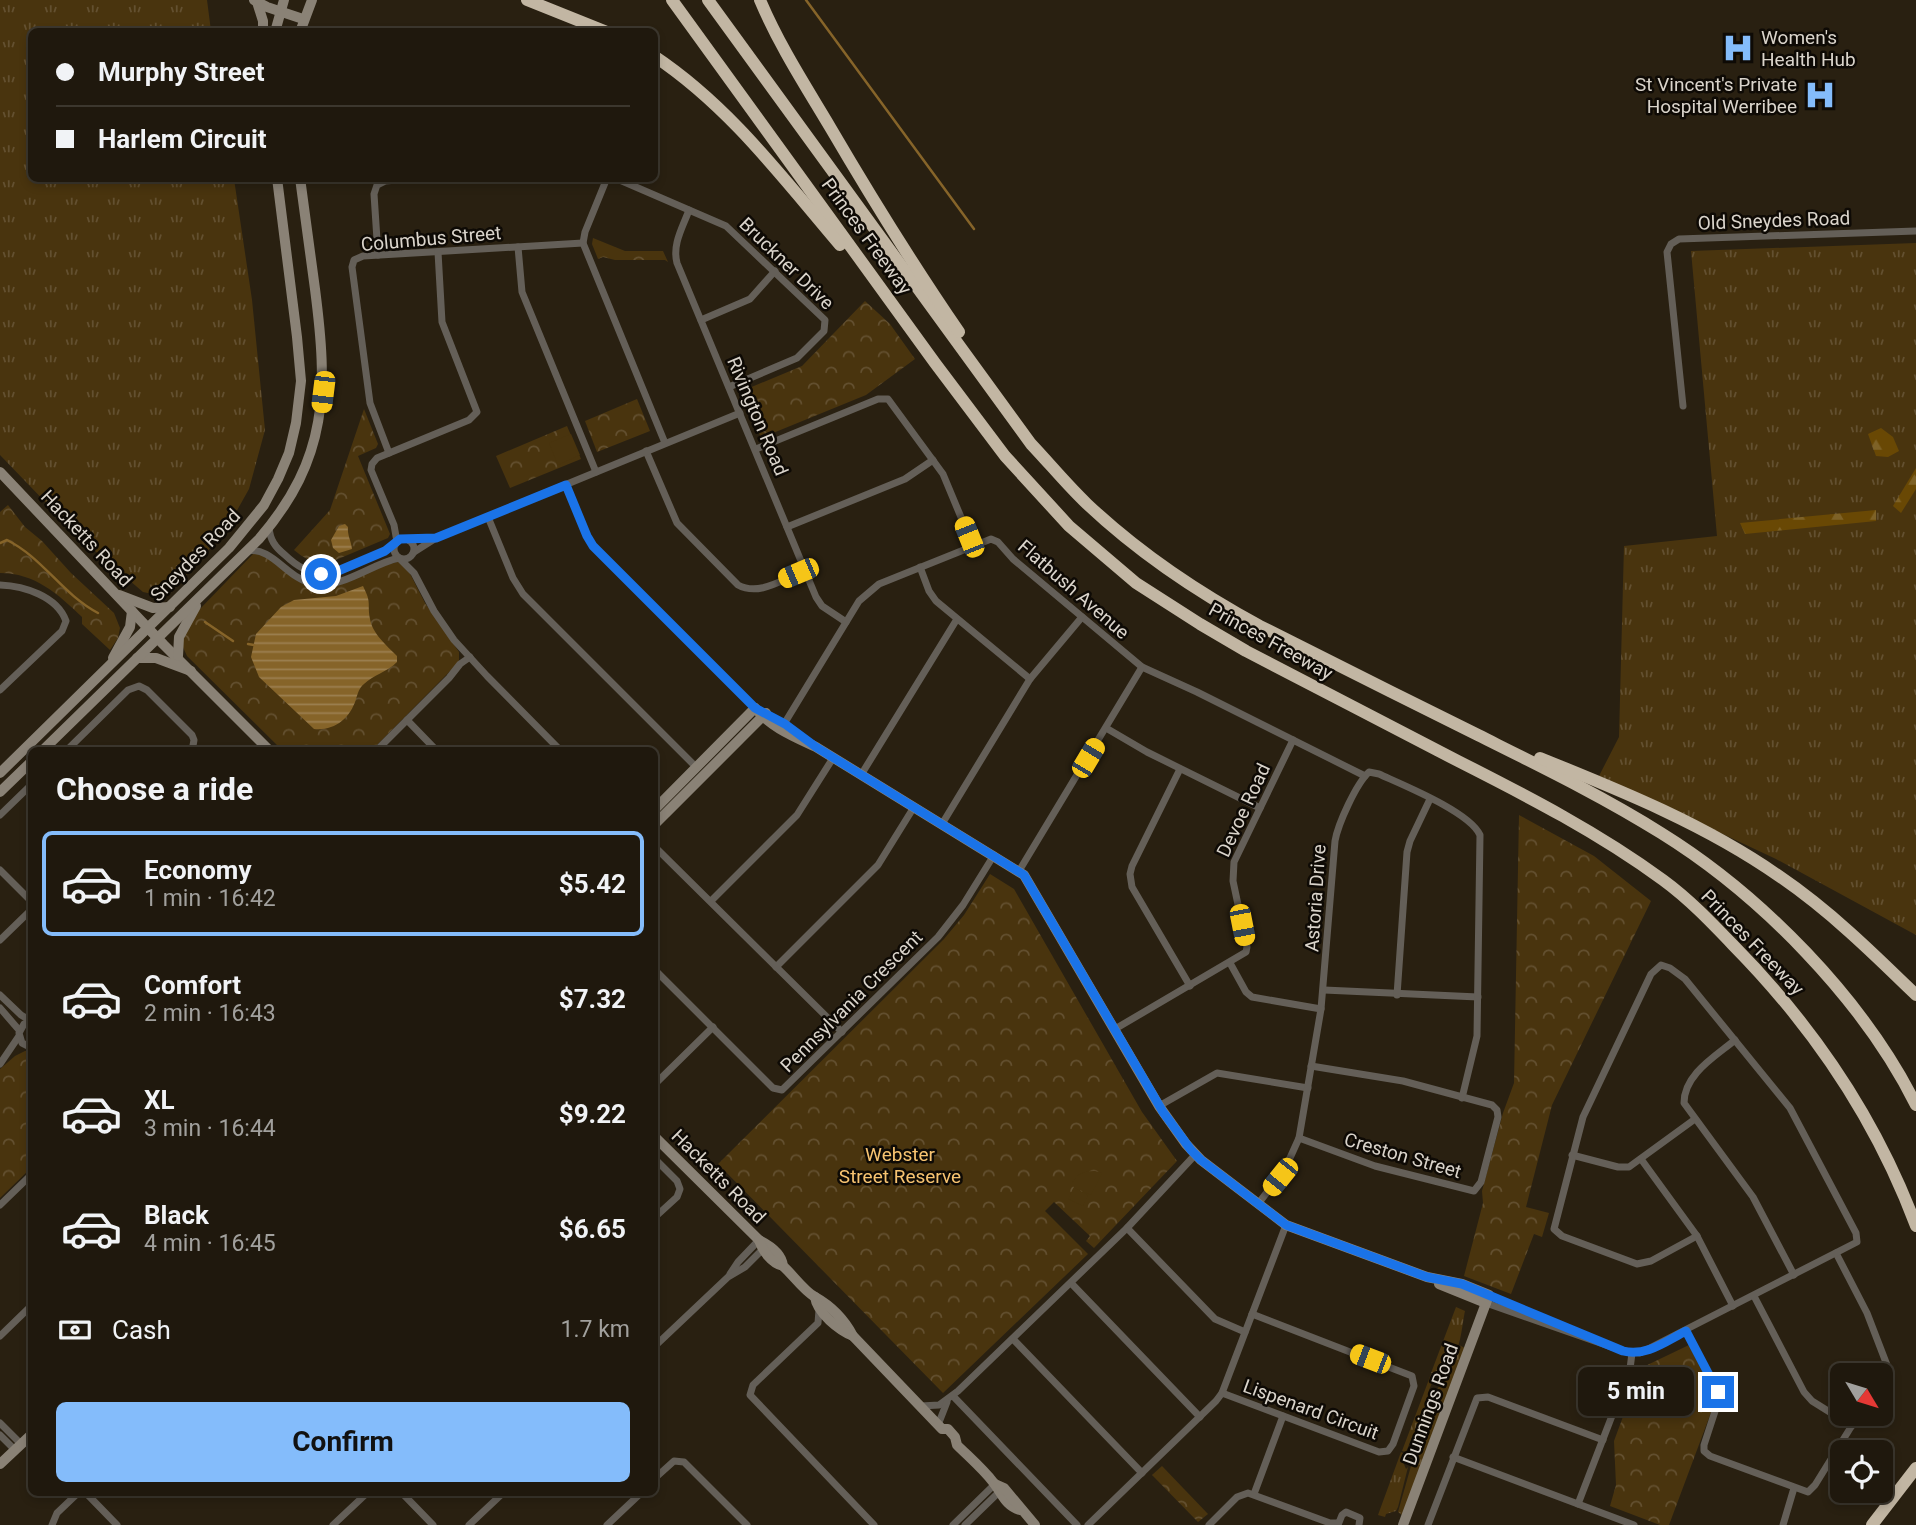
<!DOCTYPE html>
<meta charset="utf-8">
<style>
:root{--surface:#1f180d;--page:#2c251b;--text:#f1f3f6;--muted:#a1a09d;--line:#3c372e;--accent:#84bcfb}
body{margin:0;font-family:Roboto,sans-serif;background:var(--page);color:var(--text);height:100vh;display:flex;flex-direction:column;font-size:26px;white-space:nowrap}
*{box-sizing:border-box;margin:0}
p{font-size:23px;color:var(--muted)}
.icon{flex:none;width:38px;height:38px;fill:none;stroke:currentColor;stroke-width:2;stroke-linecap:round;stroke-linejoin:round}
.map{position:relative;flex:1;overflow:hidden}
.details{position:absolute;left:28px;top:747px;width:630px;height:749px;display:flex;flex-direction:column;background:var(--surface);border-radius:10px;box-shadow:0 4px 10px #0003,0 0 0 2px var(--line)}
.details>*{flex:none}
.hud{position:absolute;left:28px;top:28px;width:630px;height:154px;border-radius:10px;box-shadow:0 4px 10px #0003,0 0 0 2px var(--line);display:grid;align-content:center;height:154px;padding:0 28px;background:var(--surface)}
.needle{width:46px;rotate:128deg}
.controls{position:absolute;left:1830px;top:1363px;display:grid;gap:14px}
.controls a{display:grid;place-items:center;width:63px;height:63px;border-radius:10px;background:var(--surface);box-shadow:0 4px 10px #0003,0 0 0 2px var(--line);font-size:35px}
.end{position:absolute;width:32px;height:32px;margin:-16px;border:9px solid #1a73e8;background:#fff;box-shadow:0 0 0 4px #fff}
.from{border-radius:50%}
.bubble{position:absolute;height:49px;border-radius:10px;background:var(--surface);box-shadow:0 4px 10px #0003,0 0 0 2px var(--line);font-size:23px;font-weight:700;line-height:49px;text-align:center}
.car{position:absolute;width:21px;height:42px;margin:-21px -10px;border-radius:9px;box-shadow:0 0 5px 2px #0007;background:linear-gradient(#f5c518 24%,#345 0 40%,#f5c518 0 76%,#345 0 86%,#f5c518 0)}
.hud b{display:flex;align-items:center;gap:24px;height:66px;font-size:26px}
.hud b+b{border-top:2px solid var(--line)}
.hud i{width:18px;height:18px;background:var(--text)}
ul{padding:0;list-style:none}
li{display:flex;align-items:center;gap:21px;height:105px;margin:0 14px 10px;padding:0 14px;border:4px solid transparent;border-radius:10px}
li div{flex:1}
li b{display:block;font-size:26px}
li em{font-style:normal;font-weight:700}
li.selected{border-color:var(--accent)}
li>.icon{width:63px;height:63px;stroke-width:1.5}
h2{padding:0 28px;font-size:32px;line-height:84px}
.pay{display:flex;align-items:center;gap:18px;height:77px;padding:0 28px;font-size:26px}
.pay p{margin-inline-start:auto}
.button{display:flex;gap:14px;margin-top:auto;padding:14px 28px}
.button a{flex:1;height:80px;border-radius:10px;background:var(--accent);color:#111;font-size:28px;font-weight:700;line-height:80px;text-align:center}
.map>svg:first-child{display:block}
.grass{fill:url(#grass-tufts)}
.forest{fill:url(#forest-firs)}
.park{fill:url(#park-crowns)}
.garden{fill:#49340e}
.water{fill:url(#water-rules)}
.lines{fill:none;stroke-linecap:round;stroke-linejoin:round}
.stream{stroke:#866429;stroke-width:2.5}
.street{stroke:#645f58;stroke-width:7}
.secondary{stroke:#8a8276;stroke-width:10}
.highway{stroke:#c2b6a3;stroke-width:12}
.route{stroke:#1a73e8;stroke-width:9}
.labels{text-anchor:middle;stroke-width:5;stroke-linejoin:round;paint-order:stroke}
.poi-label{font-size:19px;fill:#dad4cb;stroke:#0e0a05;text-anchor:start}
.street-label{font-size:19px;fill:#dad4cb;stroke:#0e0a05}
.park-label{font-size:19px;fill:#f8c471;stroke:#0e0a05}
</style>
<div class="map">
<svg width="1916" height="1525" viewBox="0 0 1916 1525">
<defs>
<pattern id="grass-tufts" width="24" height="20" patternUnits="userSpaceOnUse" patternTransform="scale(1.75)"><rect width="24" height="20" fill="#49340e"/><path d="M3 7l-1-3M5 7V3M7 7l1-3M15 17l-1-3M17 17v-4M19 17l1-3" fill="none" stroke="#635030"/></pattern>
<pattern id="forest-firs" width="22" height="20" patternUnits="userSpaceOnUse" patternTransform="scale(1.75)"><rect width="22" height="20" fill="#694804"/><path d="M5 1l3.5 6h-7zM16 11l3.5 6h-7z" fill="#7e6227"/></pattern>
<pattern id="park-crowns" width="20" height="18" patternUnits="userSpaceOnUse" patternTransform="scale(1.75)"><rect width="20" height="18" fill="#49340e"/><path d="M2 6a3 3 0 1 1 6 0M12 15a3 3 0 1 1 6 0" fill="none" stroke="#635030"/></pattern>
<pattern id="water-rules" width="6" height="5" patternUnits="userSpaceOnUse" patternTransform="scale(1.75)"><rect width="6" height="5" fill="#866429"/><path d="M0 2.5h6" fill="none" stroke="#9c8051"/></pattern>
</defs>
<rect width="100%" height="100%" fill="#292011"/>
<!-- grass -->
<g class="grass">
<polygon points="0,0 207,0 211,31 32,32 32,178 234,179 252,300 265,430 249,489 226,530 167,597 143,592 81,539 0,455"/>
<polygon points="1916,243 1916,935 1776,859 1599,776 1619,737 1624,546 1717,536 1691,251"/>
<path d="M1456 1307 1465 1311C1462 1324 1461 1350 1451 1359 1445 1364 1440 1366 1435 1374L1431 1373Z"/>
<polygon points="1459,1345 1465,1348 1402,1515 1398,1512 1411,1466 1415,1464 1434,1414 1430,1411 1442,1377 1458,1353"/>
<polygon points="1431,1374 1435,1376 1429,1390 1435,1394 1433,1401 1416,1438 1412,1437 1406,1452 1402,1451"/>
<polygon points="1401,1452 1405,1454 1403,1462 1406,1469 1408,1467 1398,1507 1396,1511 1386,1514 1385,1517 1378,1515"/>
</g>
<!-- forest -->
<g class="forest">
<polygon points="1881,428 1893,437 1899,451 1888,457 1876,456 1868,434"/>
<polygon points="1916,468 1916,489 1901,513 1893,506"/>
<polygon points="1876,510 1876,521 1745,534 1740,523"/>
</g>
<!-- park -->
<g class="park">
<polygon points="593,238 625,251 663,251 668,262 665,260 615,260 603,257 598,259 592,244"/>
<polygon points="865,301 890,324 915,359 866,395 761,438 742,391 802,366"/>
<polygon points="637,399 650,431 597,452 585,421"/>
<path d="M364 409 378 444 376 448 358 456 390 534 388 538 331 562C316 565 306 560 294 550L330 510Z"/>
<polygon points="567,426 581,459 510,488 496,456"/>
<path d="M8 505 25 527 42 541 71 573 114 613 120 628 118 638 110 650 82 624V617C58 594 35 573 0 573V512Z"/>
<polygon points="254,553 258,553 316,586 397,562 401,562 407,568 425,603 459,652 459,662 371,751 283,751 187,656 181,643 198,611"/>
<polygon points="1519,815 1594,856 1651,901 1552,1105 1526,1207 1549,1213 1542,1237 1534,1234 1511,1294 1464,1276 1483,1203 1482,1191 1503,1113 1514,1083"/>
<polygon points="990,874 1014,889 1142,1112 1177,1161 1094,1248 1086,1241 1090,1236 1054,1202 1045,1211 1088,1254 943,1393 718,1164 944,939 964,915"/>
<polygon points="25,1051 31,1051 31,1168 0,1198 0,1069 15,1056"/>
<polygon points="1689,1345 1716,1399 1669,1525 1660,1525 1610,1506 1616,1485 1614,1441 1641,1368"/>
<polygon points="1162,1466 1208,1514 1198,1522 1152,1475"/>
</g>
<!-- garden -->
<g class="garden">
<polygon points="571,434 580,455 558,465 549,443"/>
<path d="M1095 1171 1102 1173 1091 1195 1075 1188 1088 1195 1083 1206 1068 1199 1074 1187 1071 1185C1077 1174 1082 1171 1095 1171Z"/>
<polygon points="1430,1411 1434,1413 1429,1434 1415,1464 1411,1466 1418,1438"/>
</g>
<!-- water -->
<g class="water">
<path d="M345 524 348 527C347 534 351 541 352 549L339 553 333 548 331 540 339 526Z"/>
<path d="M363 586C372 604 367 602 370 619 372 633 387 646 397 656V662C387 672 373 675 364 684 359 688 358 693 356 699 350 719 334 731 314 729L259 677 251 657 256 634 281 607 294 600 336 596Z"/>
</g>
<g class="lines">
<!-- stream -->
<g class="stream">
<polyline points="806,0 974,229"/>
<path d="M0 543 7 540C43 558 62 594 98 613"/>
<polyline points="205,622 233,641"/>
<polyline points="248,644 254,645"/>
</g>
<!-- street -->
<g class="street">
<polyline points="607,178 585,232 583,243 665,443"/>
<polyline points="615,178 726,226 825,320 824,331 797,358 729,387"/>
<path d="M689 210C683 227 672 244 677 263L816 597 822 606 846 622"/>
<polyline points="518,247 522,292 596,472"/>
<polyline points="378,255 374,194 377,185 385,181 422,178"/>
<polyline points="701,320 750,299 775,271"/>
<polyline points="1683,406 1667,252 1671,244 1679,239 1916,231"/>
<polyline points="756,449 878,399 888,399 943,474 973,546"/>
<path d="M646 451 677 523 738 585C760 597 784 578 805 571"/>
<polyline points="389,453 370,403 352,267 354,260 363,256 583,243"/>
<polyline points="566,485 587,536 593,546 755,708"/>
<polyline points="488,517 513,578 523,594 696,767"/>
<path d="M269 527C270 540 275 547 285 555 312 581 328 575 360 562 372 557 384 552 395 545"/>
<polyline points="787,527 905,479 933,460"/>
<circle cx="404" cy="549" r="10"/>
<polyline points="409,540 433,539"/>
<polyline points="397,542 394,525 371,470 372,464 377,458 469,420 477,412 442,322 438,252"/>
<path d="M247 551C273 546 287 580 315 584 344 588 371 564 399 558"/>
<polyline points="414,552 436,538 740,413"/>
<polyline points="400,559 414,573 434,611 454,640 487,676 561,751"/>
<polyline points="920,567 929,591 936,601 1030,679"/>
<path d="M0 585C24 586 57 596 66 621L62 631 0 690"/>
<polyline points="407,720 437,751"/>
<polyline points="1106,728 1147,752 1260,808"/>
<polyline points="781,729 859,601 879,584 991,539 998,542 1013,559 1142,667 1197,692 1365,776"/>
<polyline points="66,751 128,690 139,686 147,690 192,735 194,740 192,751"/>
<polyline points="376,751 449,678 460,664 470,657"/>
<polyline points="1180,769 1132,866 1130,874 1132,887 1190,986"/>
<polyline points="861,775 957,619"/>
<polyline points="0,815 32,784"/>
<polyline points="942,824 1030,679 1082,617"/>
<polyline points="654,846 842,1032"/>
<polyline points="0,870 32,902"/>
<polyline points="1019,871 1142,667"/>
<polyline points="711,901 797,815 833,758"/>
<polyline points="0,940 32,909"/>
<polyline points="1230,963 1246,992 1252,997 1321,1009"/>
<polyline points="776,967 878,865 914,807"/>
<polyline points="654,969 773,1088 782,1090 938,937 963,905 994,855"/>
<polyline points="1324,990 1478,997"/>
<polyline points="0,995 21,1015 31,1021"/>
<polyline points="1397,995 1407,852 1410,841 1430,799"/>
<polyline points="0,1008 19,1030"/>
<polyline points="32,1021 24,1024 19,1033 22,1043 32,1048"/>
<polyline points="1115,1029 1246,952 1247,947 1233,881 1234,862 1293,740"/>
<path d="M1735 1040C1716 1056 1684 1074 1684 1103L1753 1197 1794 1275"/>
<polyline points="0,1064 19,1036"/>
<polyline points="654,1085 713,1027"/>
<polyline points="1159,1106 1217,1073 1308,1088"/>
<polyline points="1299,1138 1375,1166 1474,1191 1481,1182 1498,1117 1497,1110 1492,1105 1403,1081 1311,1066"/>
<polyline points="1572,1155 1618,1167 1629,1167 1695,1119"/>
<polyline points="654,1158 677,1181 680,1189 677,1197 654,1218"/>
<polyline points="1641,1159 1697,1236 1733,1306"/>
<path d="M1258 1204 1285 1169 1299 1138 1321 1009 1335 841C1338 824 1356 784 1369 772L1379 774C1403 785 1470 812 1480 835L1477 1036 1462 1098"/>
<polyline points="0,1205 32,1174"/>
<polyline points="1127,1228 1215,1319 1245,1332"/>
<polyline points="1836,1253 1867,1313 1887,1365 1881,1379"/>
<polyline points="730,1274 738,1262 759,1240"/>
<polyline points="1071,1283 1200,1417"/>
<polyline points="1489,1295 1572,1330"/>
<polyline points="1754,1296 1804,1392 1812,1401 1852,1426"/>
<polyline points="1486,1303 1623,1351 1640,1353 1857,1242 1856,1233 1790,1108 1685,979 1670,968 1661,965 1651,974 1583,1117 1554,1229 1562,1236 1637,1264 1651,1261 1697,1236"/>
<polyline points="819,1310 818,1323 753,1385 750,1395 874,1525"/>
<polyline points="1686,1331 1720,1396 1704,1445 1704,1451 1710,1456 1808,1492 1815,1485 1859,1414"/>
<polyline points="0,1336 32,1305"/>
<polyline points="1013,1339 1142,1473"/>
<polyline points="654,1347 728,1277 745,1267 762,1250"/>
<polyline points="1222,1393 1379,1452 1388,1451 1393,1444 1414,1386 1412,1376 1252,1314"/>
<polyline points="953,1396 1077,1525"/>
<polyline points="921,1406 939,1405 958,1391 1127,1228 1195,1155"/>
<polyline points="0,1423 21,1444"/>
<polyline points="938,1425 947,1402"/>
<polyline points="0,1435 15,1450"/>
<polyline points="1453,1457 1634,1525"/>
<polyline points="654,1479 674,1461 684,1462 747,1525"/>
<polyline points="86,1493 117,1525"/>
<polyline points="402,1493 433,1525"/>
<polyline points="1254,1494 1283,1416"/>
<polyline points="1578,1504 1630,1369 1632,1353"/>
<polyline points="52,1525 57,1513 78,1493"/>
<polyline points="333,1525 367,1493"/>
<polyline points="469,1525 503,1493"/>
<polyline points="607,1525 641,1493"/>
<polyline points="953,1525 995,1484"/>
<polyline points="965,1525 998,1493"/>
<polyline points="1088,1525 1216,1401 1222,1393 1286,1225"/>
<polyline points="1209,1525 1237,1497 1248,1493 1330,1523 1338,1523"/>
<polyline points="1338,1525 1342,1515 1346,1512 1360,1518 1359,1525"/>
<polyline points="1428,1525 1477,1398 1488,1397 1603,1440"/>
<polyline points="1783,1525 1794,1488"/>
</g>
<!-- secondary -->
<g class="secondary">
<polyline points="254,0 267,7 303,19"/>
<polyline points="257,2 263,21 263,32"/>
<polyline points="275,32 284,0"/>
<polyline points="300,32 312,0"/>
<polyline points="0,472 164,645 270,751"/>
<polyline points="119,595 153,608 170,607"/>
<polyline points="178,656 179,637 196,606"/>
<polyline points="113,658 130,627 132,611"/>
<polyline points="137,658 156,658 191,671"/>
<path d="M755 708C770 727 795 737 816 747L1024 875 1159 1106 1186 1144 1201 1160 1286 1225 1427 1277 1462 1284 1489 1295 1403 1525"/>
<path d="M42 751 259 539C329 458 328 390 315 289 310 252 305 215 300 178"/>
<polyline points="0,773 229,548 264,505 278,479 289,453 296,423 301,381 297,337 277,178"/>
<polyline points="0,792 32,761"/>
<polyline points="654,810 755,708"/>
<polyline points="654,825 766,713"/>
<path d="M654 1136 759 1240C769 1245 782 1254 783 1266 793 1275 804 1291 815 1297 831 1306 844 1319 853 1336L942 1429H948L955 1437 957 1445C969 1457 983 1469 993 1482 1002 1493 1005 1506 1020 1510"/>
<path d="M759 1240C763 1251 771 1263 783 1266"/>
<polyline points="1439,1284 1486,1303"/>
<path d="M815 1297C817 1313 839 1330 853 1336"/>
<polyline points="0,1464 32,1434"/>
<polyline points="995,1484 1004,1488 1035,1525"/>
</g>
<!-- highway -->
<g class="highway">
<polyline points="527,0 607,32"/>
<path d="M672 0 935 363 1005 456 1069 526 1136 583 1200 624 1246 651C1317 688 1387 724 1458 761 1529 797 1599 833 1663 880 1689 899 1711 922 1733 945 1813 1026 1876 1119 1916 1226"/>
<path d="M708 0 1031 444C1050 464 1067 485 1087 504 1139 553 1197 592 1260 626 1333 663 1405 699 1478 735 1540 766 1602 796 1661 833 1761 895 1863 999 1916 1105"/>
<path d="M760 0C779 45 805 85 830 127 871 197 913 265 959 332"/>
<path d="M654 56C729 106 782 177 840 245"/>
<path d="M1540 758C1622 791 1706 825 1779 876 1829 910 1873 953 1916 995"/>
<polyline points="1872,1525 1916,1468"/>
</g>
</g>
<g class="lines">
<!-- route -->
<path class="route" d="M321 574 338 571 385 551 400 539 436 538 566 485 587 536 593 546 755 708 785 724 816 747 1024 875 1163 1112 1191 1150 1201 1160 1286 1225 1427 1277 1462 1284 1623 1351C1646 1357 1666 1341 1686 1331L1718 1392"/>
</g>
<!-- icons -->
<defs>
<symbol id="hospital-bare" viewBox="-9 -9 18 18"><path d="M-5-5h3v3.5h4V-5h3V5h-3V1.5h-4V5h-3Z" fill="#84bcfb" stroke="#0e0a05" stroke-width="2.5" paint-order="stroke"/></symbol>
</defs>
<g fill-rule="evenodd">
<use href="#hospital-bare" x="1716" y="26" width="44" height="44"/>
<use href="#hospital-bare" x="1798" y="73" width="44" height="44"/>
</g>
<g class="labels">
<!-- poi labels -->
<g class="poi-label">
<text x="1761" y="44">Women's<tspan x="1761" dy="22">Health Hub</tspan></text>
<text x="1797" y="91" text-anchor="end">St Vincent's Private<tspan x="1797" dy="22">Hospital Werribee</tspan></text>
</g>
<!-- street labels -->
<g class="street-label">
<text transform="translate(1774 220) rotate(-2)" y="7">Old Sneydes Road</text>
<text transform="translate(867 236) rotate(54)" y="7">Princes Freeway</text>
<text transform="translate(431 238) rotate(-5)" y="7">Columbus Street</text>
<text transform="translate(787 263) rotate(44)" y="7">Bruckner Drive</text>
<text transform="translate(758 416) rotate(67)" y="7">Rivington Road</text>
<text transform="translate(87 538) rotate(47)" y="7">Hacketts Road</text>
<text transform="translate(195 555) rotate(-46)" y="7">Sneydes Road</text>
<text transform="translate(1074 589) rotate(41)" y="7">Flatbush Avenue</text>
<text transform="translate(1271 641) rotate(29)" y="7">Princes Freeway</text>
<text transform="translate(1243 810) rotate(-65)" y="7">Devoe Road</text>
<text transform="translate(1315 898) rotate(-86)" y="7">Astoria Drive</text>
<text transform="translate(1753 942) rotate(46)" y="7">Princes Freeway</text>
<text transform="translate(851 1001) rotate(-45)" y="7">Pennsylvania Crescent</text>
<text transform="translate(1403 1155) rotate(16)" y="7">Creston Street</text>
<text transform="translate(719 1176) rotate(45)" y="7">Hacketts Road</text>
<text transform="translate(1430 1404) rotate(-70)" y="7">Dunnings Road</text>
<text transform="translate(1311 1409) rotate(20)" y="7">Lispenard Circuit</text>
</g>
<!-- park labels -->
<g class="park-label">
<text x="900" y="1161">Webster<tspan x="900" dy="22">Street Reserve</tspan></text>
</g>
</g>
</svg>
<div class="controls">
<a><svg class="needle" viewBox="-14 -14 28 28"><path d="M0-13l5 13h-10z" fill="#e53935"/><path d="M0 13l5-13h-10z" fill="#a1a09d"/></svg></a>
<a><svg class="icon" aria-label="locate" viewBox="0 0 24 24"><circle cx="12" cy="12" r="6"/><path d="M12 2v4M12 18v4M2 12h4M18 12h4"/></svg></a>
</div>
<i class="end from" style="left:321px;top:574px"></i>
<i class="end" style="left:1718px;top:1392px"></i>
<div class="bubble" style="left:1578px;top:1367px;width:116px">5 min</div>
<i class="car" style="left:323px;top:392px;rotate:187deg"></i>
<i class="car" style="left:969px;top:537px;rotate:338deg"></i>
<i class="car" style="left:798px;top:573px;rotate:247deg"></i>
<i class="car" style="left:1088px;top:758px;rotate:31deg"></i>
<i class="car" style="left:1242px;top:925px;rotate:169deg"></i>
<i class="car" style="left:1280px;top:1177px;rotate:219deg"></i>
<i class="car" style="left:1370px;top:1359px;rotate:291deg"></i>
<div class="hud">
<b><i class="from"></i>Murphy Street</b>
<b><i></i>Harlem Circuit</b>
</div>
<section class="details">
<h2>Choose a ride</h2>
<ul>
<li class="selected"><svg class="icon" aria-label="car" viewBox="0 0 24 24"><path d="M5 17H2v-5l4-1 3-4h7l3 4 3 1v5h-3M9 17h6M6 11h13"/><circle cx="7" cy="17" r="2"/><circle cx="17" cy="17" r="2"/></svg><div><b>Economy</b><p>1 min · 16:42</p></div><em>$5.42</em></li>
<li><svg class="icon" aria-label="car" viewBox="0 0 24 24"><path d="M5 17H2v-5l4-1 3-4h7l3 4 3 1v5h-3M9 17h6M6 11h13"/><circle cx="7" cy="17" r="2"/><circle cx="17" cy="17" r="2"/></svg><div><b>Comfort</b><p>2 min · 16:43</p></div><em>$7.32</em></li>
<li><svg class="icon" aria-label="car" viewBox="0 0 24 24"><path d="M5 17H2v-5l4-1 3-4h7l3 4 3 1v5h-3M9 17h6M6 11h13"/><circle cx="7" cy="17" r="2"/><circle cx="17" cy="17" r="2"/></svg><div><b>XL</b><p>3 min · 16:44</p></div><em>$9.22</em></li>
<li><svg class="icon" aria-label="car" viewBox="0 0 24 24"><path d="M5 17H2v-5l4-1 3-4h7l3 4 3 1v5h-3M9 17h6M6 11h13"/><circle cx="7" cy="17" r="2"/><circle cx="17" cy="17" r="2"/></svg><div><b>Black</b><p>4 min · 16:45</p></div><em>$6.65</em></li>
</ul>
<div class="pay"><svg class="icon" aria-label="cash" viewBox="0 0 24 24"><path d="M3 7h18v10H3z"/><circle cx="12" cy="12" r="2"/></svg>Cash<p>1.7 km</p></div>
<div class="button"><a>Confirm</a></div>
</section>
</div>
